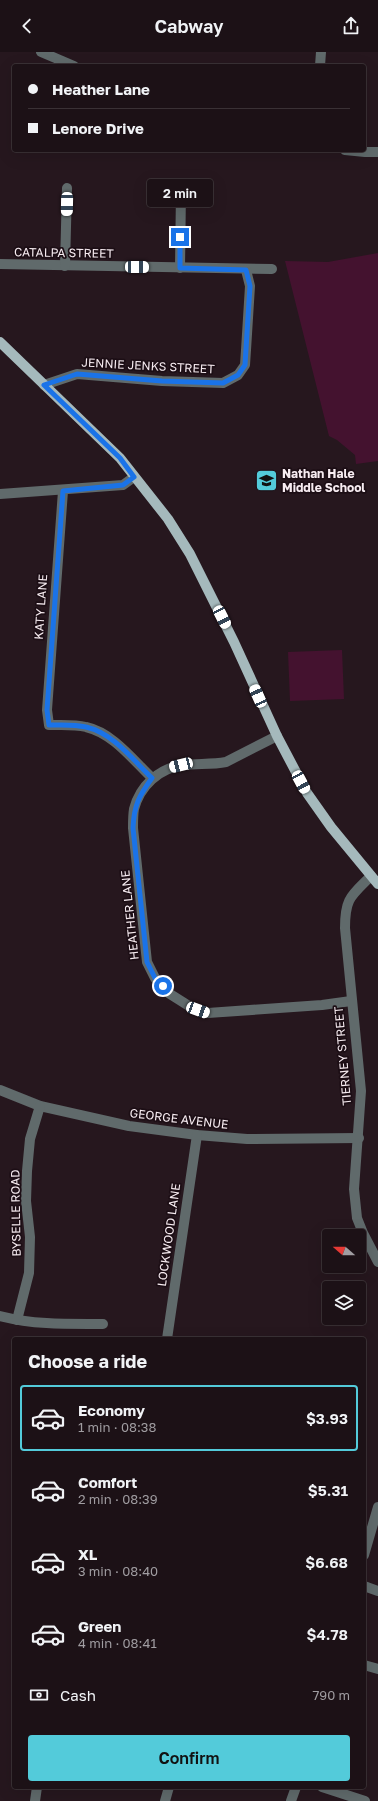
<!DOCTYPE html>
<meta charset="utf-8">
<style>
:root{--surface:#1c1116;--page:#251a1f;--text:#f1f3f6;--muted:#a09da1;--line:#3a3135;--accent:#53cbda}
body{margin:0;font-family:"Golos Text",sans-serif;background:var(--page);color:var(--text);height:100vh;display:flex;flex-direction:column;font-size:15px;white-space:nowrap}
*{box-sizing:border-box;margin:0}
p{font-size:13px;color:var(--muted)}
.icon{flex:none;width:22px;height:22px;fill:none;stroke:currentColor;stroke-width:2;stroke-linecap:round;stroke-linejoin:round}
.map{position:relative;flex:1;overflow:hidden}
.panel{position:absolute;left:12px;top:1285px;width:354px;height:452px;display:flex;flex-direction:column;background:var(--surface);border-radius:4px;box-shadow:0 4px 16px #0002,0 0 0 1px var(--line)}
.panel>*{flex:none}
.hud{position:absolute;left:12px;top:12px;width:354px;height:88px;border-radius:4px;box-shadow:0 4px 16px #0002,0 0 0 1px var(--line);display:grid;align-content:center;height:88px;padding:0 16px;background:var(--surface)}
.needle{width:26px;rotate:290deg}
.controls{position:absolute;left:322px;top:1177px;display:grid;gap:8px}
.controls a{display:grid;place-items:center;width:44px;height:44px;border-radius:4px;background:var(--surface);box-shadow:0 4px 16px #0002,0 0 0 1px var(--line);font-size:20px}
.end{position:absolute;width:18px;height:18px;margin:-9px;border:5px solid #1a73e8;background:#fff;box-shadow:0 0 0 2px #fff}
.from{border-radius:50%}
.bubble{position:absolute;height:28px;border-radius:4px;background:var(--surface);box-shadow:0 4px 16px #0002,0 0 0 1px var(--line);font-size:13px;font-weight:600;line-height:28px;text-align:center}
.car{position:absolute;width:12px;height:24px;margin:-12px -6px;border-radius:5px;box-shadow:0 0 3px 1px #0007;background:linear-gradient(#fff 24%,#345 0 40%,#fff 0 76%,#345 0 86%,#fff 0)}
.hud b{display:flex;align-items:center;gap:14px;height:38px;font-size:15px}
.hud b+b{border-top:1px solid var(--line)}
.hud i{width:10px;height:10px;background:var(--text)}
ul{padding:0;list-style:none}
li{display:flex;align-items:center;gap:12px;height:66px;margin:0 8px 6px;padding:0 8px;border:2px solid transparent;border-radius:4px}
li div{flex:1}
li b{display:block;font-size:15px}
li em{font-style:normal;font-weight:600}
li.on{border-color:var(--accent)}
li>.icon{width:36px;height:36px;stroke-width:1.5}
h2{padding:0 16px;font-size:18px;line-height:48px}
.pay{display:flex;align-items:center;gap:10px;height:44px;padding:0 16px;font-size:15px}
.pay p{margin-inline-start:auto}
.cta{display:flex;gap:8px;margin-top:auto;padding:8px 16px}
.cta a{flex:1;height:46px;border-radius:4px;background:var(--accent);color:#111;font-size:16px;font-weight:600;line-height:46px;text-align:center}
header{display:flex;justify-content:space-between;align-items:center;height:52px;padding:0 16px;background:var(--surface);font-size:18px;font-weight:600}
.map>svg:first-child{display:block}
.green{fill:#44122f}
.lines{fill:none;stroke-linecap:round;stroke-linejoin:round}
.minor{stroke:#606a6b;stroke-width:10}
.major{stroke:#a5b9bc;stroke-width:10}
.route{stroke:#1a73e8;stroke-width:5}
.labels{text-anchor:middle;stroke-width:3.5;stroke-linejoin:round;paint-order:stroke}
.street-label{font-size:12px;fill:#f7ecf1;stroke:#1c0e15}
.poi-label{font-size:12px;font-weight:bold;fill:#f7ecf1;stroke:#1c0e15;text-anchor:start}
</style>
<header><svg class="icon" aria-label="back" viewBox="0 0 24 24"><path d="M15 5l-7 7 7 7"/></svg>Cabway<svg class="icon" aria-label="share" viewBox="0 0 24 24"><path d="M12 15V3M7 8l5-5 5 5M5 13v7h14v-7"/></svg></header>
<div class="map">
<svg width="378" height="1749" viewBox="0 0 378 1749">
<rect width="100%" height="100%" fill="#26171e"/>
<!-- green -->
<g class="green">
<polygon points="378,201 378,409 356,412 355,403 337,388 329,384 285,209 328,210"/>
<polygon points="342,598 344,647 290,649 288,600"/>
</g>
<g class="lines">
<!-- minor -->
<g class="minor">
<polyline points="41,0 74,14"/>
<polyline points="320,14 321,0"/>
<polyline points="345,98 365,100 378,100"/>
<polyline points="0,212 272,217"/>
<polyline points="65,214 67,136"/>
<polyline points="180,216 181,138"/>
<polyline points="44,333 77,322 162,329 223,331 238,323 245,313 246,298 250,234 246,218"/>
<path d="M63 439 47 658 49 673C62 673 74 672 86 675 113 681 133 708 152 726"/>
<polyline points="0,442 123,433 134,425"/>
<path d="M277 684 226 710C211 713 197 711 183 713 159 716 140 734 134 757 133 763 133 770 133 776L147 910 155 926 170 942 189 954 208 961 322 953 351 949"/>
<path d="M371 824C351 844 345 846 345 876L361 1039 354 1137 357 1166 363 1181 378 1210"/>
<polyline points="0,1038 40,1054 129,1074 197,1083 247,1087 359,1086"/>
<path d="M0 1264C36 1273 66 1272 103 1272"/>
<polyline points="17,1268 29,1221 30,1185 26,1149 27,1119 30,1087 40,1054"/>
<polyline points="167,1287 197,1083"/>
<polyline points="364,1503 378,1455"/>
<polyline points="364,1534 378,1539"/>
<polyline points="364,1613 378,1617"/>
<polyline points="322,1735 365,1749"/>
<polyline points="35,1749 37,1735"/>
<polyline points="165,1749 169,1735"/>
<polyline points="291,1749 296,1735"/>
</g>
<!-- major -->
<polyline class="major" points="0,290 120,406 168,467 190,502 234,590 277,684 307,741 331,775 378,832"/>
</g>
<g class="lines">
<!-- route -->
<path class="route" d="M163 934 155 926 147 910 133 776C134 753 139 744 152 726 133 708 113 681 86 675 74 672 62 673 49 673L47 658 63 439 123 433 134 425 120 406 44 333 77 322 162 329 223 331 238 323 245 313 250 234 246 218 180 216V185"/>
</g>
<!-- icons -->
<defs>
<symbol id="school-square" viewBox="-11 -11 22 22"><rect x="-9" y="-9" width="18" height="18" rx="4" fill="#53cbda" stroke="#1c0e15"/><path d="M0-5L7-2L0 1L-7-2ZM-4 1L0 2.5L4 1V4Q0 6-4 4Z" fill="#111"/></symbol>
</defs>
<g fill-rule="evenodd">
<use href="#school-square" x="254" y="416" width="25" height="25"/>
</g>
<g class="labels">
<!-- street labels -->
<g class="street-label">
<text transform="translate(64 201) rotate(1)" y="4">CATALPA STREET</text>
<text transform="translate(148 314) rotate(3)" y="4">JENNIE JENKS STREET</text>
<text transform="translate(41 555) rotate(-86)" y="4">KATY LANE</text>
<text transform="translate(130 863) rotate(-96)" y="4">HEATHER LANE</text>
<text transform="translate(343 1004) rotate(-95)" y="4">TIERNEY STREET</text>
<text transform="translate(179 1067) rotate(7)" y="4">GEORGE AVENUE</text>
<text transform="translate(16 1161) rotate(-91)" y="4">BYSELLE ROAD</text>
<text transform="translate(169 1183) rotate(-82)" y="4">LOCKWOOD LANE</text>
</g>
<!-- poi labels -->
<g class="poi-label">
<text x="282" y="426">Nathan Hale<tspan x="282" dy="14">Middle School</tspan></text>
</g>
</g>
</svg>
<div class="controls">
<a><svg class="needle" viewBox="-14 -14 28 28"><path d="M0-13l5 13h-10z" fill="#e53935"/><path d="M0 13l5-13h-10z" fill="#a09da1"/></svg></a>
<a><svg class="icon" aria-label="layers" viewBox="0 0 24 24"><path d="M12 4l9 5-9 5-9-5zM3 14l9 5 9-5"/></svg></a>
</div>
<i class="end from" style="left:163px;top:934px"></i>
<i class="end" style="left:180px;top:185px"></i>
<div class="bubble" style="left:147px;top:127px;width:66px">2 min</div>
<i class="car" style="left:67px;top:152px;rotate:181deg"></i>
<i class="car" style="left:137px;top:215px;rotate:91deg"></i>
<i class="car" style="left:222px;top:565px;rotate:153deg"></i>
<i class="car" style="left:258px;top:644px;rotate:336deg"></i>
<i class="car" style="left:181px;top:713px;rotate:256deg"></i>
<i class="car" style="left:301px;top:730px;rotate:152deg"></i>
<i class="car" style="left:198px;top:958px;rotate:110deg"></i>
<div class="hud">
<b><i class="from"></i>Heather Lane</b>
<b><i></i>Lenore Drive</b>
</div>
<section class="panel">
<h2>Choose a ride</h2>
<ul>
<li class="on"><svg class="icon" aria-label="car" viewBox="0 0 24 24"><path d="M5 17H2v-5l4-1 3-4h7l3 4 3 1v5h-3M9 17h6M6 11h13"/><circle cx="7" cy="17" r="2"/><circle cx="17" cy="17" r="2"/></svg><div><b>Economy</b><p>1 min · 08:38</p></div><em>$3.93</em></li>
<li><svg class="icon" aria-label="car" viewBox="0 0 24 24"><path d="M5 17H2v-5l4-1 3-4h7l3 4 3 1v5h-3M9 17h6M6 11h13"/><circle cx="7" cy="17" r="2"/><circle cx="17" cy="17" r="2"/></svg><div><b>Comfort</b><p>2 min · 08:39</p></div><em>$5.31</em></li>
<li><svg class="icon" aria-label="car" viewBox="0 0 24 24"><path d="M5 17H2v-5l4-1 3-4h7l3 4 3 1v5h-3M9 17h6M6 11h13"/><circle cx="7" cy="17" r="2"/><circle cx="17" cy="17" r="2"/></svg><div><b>XL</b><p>3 min · 08:40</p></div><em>$6.68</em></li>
<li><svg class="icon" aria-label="car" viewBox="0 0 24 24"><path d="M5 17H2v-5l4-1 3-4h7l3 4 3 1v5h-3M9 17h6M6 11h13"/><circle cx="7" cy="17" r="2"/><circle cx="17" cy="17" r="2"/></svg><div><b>Green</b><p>4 min · 08:41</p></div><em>$4.78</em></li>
</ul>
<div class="pay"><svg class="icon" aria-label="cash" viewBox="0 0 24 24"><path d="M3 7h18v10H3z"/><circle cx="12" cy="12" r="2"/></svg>Cash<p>790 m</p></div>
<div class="cta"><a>Confirm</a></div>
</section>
</div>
